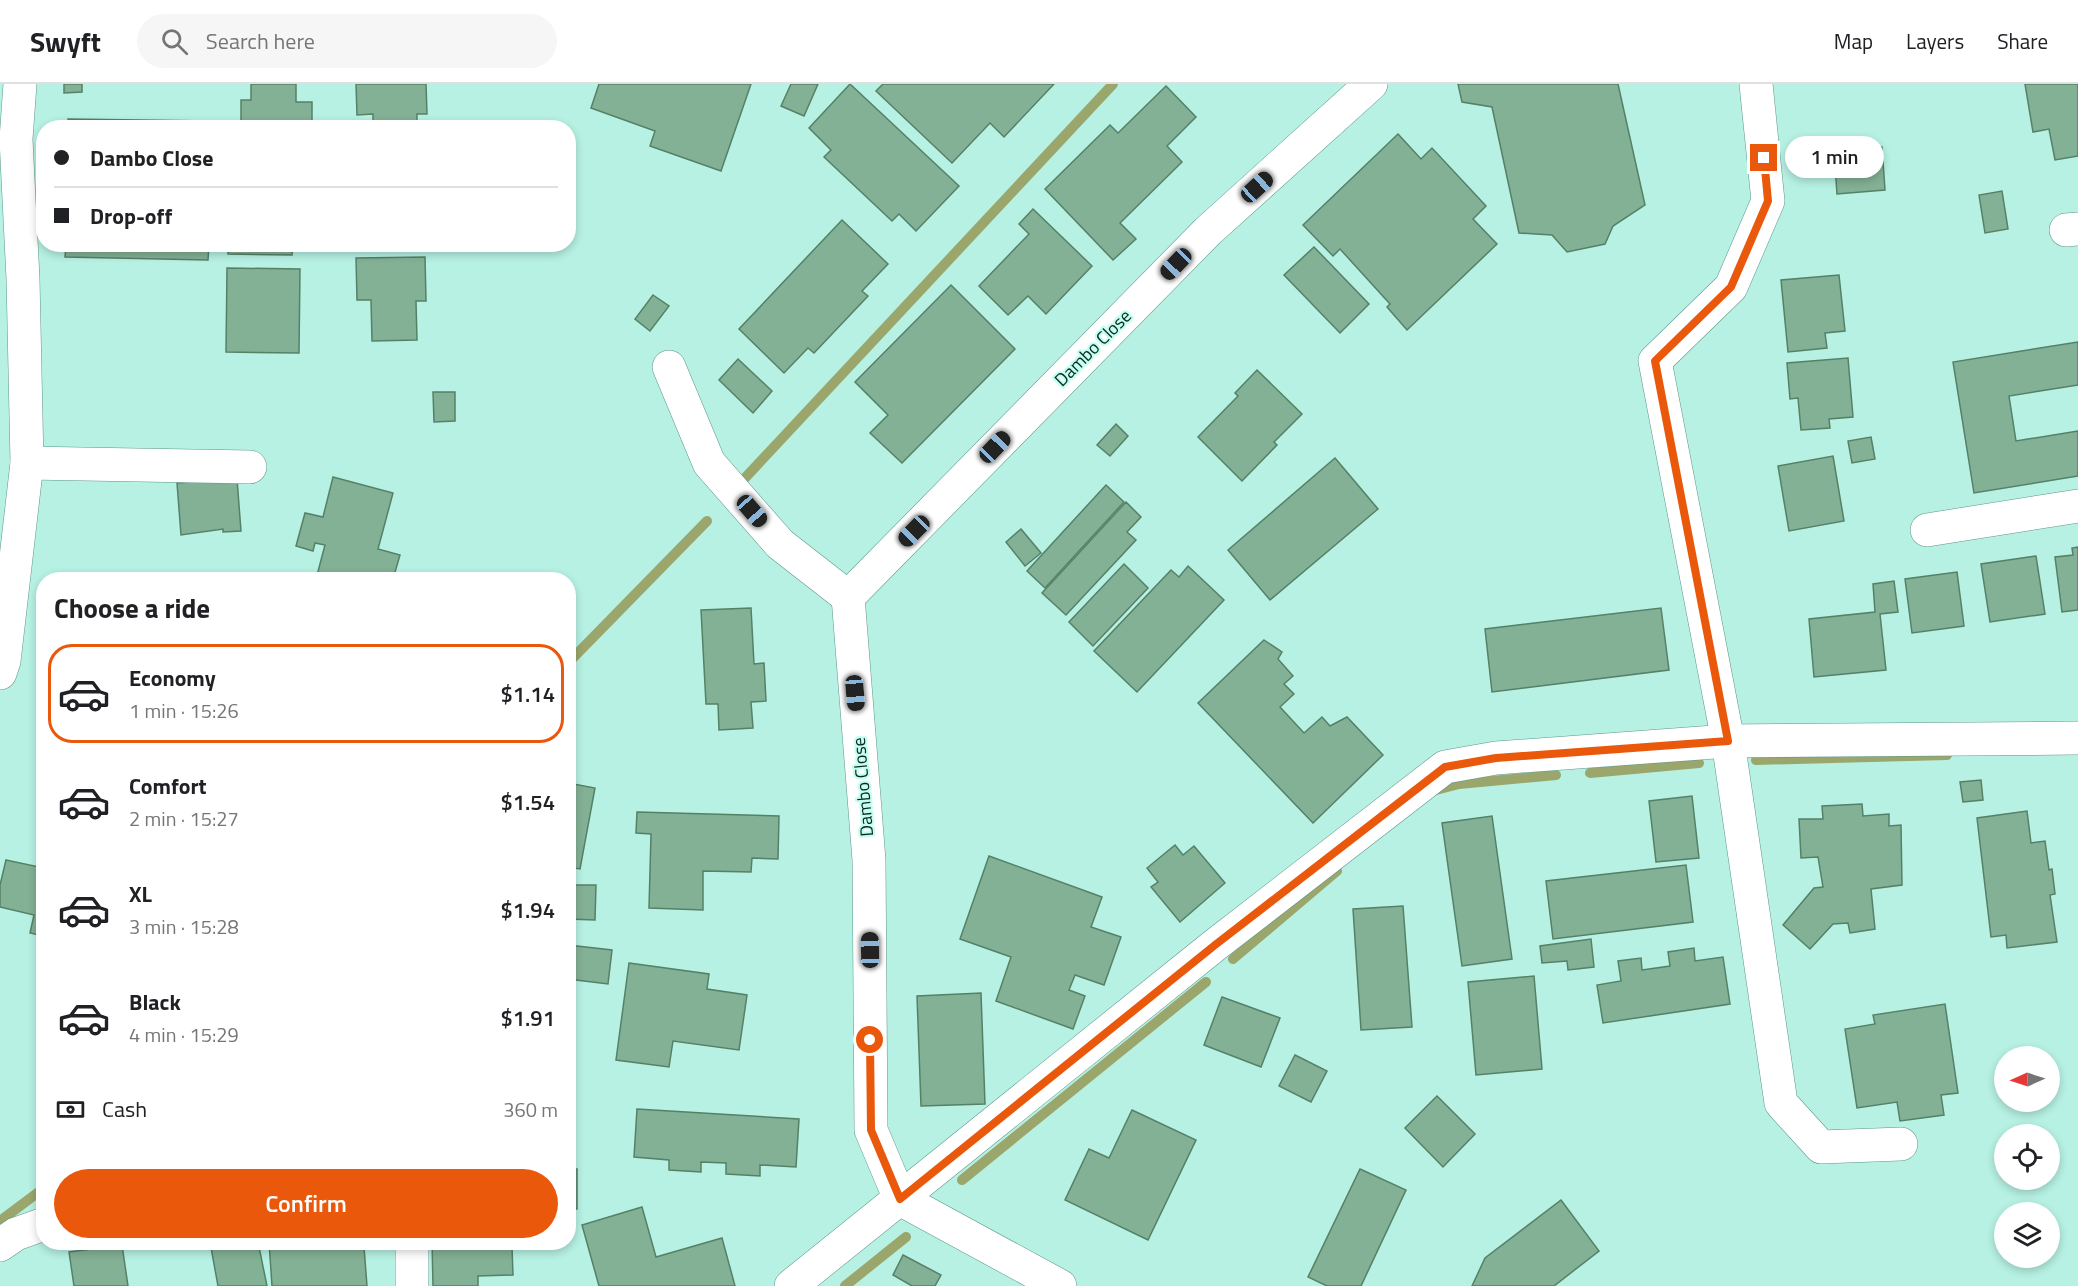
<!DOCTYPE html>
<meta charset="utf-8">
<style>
:root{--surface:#fff;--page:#f6f6f6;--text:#202124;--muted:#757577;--line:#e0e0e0;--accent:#ea580c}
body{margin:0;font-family:"Titillium Web",sans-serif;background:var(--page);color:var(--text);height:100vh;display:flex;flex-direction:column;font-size:22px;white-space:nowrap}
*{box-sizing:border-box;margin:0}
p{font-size:20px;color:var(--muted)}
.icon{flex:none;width:33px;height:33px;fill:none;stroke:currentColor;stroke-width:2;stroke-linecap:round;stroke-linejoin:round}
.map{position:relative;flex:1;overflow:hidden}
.side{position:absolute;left:36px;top:488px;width:540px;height:678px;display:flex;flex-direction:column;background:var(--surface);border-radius:24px;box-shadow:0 3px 9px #0003}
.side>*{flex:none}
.guide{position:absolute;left:36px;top:36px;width:540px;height:132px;border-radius:24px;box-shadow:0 3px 9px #0003;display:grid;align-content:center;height:132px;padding:0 18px;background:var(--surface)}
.needle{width:39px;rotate:267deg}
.controls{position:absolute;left:1994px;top:962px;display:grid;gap:12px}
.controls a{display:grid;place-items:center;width:66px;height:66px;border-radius:50%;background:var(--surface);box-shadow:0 3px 9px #0003;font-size:30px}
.end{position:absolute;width:27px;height:27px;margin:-14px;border:8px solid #ea580c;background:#fff;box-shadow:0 0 0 3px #fff}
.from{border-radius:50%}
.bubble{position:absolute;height:42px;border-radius:21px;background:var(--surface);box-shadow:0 3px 9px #0003;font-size:20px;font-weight:600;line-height:42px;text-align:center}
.car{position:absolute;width:18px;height:36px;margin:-18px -9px;border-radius:8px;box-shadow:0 0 4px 2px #0007;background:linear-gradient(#222 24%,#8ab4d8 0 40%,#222 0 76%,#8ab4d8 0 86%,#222 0)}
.guide b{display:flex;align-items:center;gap:21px;height:57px;font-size:22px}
.guide b+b{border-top:2px solid var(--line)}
.guide i{width:15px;height:15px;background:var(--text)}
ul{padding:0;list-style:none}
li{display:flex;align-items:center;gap:18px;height:99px;margin:0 12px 9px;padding:0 6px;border:3px solid transparent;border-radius:24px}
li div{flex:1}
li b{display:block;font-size:22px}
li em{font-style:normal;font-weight:600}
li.selected{border-color:var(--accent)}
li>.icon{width:54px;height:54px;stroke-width:1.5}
h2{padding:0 18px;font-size:27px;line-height:72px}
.pay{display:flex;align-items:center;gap:15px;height:66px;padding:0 18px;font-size:22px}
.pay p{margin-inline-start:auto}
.button{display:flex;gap:12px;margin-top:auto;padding:12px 18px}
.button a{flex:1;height:69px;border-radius:36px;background:var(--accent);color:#fff;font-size:24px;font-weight:600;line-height:69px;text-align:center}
header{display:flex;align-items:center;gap:36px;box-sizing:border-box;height:84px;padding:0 30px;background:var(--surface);border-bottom:2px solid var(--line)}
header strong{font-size:28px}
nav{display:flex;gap:33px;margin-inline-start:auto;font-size:21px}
.search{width:420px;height:54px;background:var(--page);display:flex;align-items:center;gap:15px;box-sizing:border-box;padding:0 21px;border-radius:33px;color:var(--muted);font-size:22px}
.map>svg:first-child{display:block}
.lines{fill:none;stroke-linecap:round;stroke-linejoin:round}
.stream{stroke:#9aa66b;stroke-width:10}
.building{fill:#83b195;stroke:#558167;stroke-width:1.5}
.minor-casing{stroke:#5d9789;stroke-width:34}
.minor{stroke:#fff;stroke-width:33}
.route{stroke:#ea580c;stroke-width:8}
.labels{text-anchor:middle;stroke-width:4.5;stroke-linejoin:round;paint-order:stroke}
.street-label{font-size:18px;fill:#0f2721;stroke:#c3fff0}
</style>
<header>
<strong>Swyft</strong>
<div class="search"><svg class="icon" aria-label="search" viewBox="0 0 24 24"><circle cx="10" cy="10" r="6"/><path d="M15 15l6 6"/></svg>Search here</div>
<nav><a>Map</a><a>Layers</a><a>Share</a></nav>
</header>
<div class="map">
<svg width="2078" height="1202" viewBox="0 0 2078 1202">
<rect width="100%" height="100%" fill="#b6f1e3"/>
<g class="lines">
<!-- stream -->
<g class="stream">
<polyline points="745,394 1113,0"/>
<polyline points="568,579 707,437"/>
<polyline points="1756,676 1947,671"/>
<polyline points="1590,689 1699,679"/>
<polyline points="1432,707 1459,700 1556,691"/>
<polyline points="1233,875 1337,787"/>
<polyline points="962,1096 1206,898"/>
<polyline points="0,1137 44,1104"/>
<polyline points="845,1202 906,1153"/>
</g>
</g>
<!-- building -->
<g class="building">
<polygon points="64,0 82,0 82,8 64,9"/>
<polygon points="251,0 296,0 296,18 312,18 312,44 241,44 241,16 251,16"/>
<polygon points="356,0 426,0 427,30 417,30 417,44 373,44 373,30 357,31"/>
<polygon points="599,0 751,0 721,87 650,62 655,47 591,24"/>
<polygon points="791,0 818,0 804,32 781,22"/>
<polygon points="850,0 959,102 916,147 899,130 892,137 824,73 831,66 809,44"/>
<polygon points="883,0 1054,0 1004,53 990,39 952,79 876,7"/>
<polygon points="1458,0 1618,0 1645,121 1613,142 1605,160 1567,168 1552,151 1519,149 1492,23 1462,18"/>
<polygon points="2025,0 2078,0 2078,72 2055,76 2049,45 2033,48"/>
<polygon points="1166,2 1196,33 1167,62 1182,78 1120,139 1136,155 1113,176 1045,105 1110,41 1118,49"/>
<polygon points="68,35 211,37 211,44 68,44"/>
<polygon points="1398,50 1421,75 1432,64 1486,122 1473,135 1497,160 1407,246 1387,223 1390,220 1340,165 1333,172 1303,141"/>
<polygon points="1882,63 1885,106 1837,110 1834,67"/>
<polygon points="2002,107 2008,145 1985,149 1979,111"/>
<polygon points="1033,125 1092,182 1046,230 1028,212 1008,231 979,202 1029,150 1019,140"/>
<polygon points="842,136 888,180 862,207 868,212 814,269 808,264 784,289 739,245"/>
<polygon points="66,160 209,160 208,176 65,173"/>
<polygon points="228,160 293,160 292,171 228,170"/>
<polygon points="373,160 417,160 417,166 373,167"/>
<polygon points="1314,163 1369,220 1340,249 1284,191"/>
<polygon points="425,173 426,217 416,217 417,256 372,257 371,216 357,216 356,174"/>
<polygon points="227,184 300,185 299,269 226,268"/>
<polygon points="1839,191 1845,247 1825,249 1827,264 1788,268 1781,196"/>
<polygon points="951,201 1015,265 902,379 870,349 888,331 855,298"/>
<polygon points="653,211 669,222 650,247 635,235"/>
<polygon points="2078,258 2078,301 2009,312 2016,357 2078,347 2078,392 1974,409 1953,278"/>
<polygon points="1848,274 1853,333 1829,335 1830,344 1801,346 1798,314 1790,315 1787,279"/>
<polygon points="738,275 772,307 753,329 719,296"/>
<polygon points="1257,286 1302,330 1274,358 1277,361 1242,397 1198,353 1238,312 1235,309"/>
<polygon points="433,308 455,308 455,337 434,338"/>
<polygon points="1116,340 1128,352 1110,372 1097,361"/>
<polygon points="1871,353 1875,375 1852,379 1848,357"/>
<polygon points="1833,372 1844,437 1789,447 1778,382"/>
<polygon points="1335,374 1378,425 1270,516 1228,466"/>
<polygon points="333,393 393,409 378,465 400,471 393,495 316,495 325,461 315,459 313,467 296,462 305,429 323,433"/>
<polygon points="237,395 241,447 223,448 223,445 181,451 177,399"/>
<polygon points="1106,401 1124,418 1045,504 1027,487"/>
<polygon points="1126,418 1141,433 1127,448 1136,456 1066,531 1042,509"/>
<polygon points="1021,445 1041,469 1025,482 1006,458"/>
<polygon points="2078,463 2078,526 2062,528 2055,473 2073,471 2072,464"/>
<polygon points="2036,472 2045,530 1990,538 1981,480"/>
<polygon points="1124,480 1148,504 1093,562 1069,538"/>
<polygon points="1188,482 1224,516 1137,608 1094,567 1171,486 1179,493"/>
<polygon points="1957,488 1964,542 1912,549 1905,495"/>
<polygon points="1894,497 1898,528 1880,530 1886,586 1814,593 1809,535 1875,528 1873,500"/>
<polygon points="751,524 754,580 764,579 766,617 751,618 753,644 719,646 718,620 706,620 701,526"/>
<polygon points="1661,524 1669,586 1492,608 1485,545"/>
<polygon points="1264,556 1282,568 1278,575 1293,592 1284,600 1294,610 1280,623 1304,649 1322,633 1330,642 1347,633 1383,671 1313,739 1198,619"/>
<polygon points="1981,696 1983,716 1963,718 1960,698"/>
<polygon points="568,699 595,704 580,785 568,783"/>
<polygon points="1692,712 1699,774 1656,778 1649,717"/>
<polygon points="1862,720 1863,732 1889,730 1889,742 1901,741 1902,801 1871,805 1875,845 1850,849 1848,839 1833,840 1810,865 1783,841 1814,804 1823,803 1818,773 1801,774 1799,735 1823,735 1822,722"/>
<polygon points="2027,727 2031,759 2045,757 2049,786 2052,785 2055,810 2050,811 2057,858 2007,864 2006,851 1991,853 1977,734"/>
<polygon points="637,728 779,732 778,775 752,774 751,788 703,787 703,826 649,824 651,750 636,749"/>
<polygon points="1492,732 1512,875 1462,882 1442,739"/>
<polygon points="1175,761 1183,771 1194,762 1225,799 1180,838 1151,803 1158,798 1147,784"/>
<polygon points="989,772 1102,813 1091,843 1121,853 1104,901 1075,891 1069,906 1085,912 1073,945 996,917 1011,873 960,855"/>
<polygon points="6,776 44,784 44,852 30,849 34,831 0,823 0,801"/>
<polygon points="1686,781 1693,838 1553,855 1546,797"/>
<polygon points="568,801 596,801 595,836 568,835"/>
<polygon points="1403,822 1412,943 1361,946 1353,825"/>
<polygon points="1591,855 1594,883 1568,886 1567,877 1542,879 1540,862"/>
<polygon points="568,861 612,866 608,900 568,895"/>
<polygon points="1694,864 1695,877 1723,873 1730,920 1603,939 1597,901 1621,897 1618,877 1641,874 1642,886 1670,882 1668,868"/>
<polygon points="629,879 709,890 707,905 747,911 739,966 673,957 669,983 616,976"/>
<polygon points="1534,892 1542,985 1476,991 1468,898"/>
<polygon points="981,909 985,1020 921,1022 917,912"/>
<polygon points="1222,913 1280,934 1261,983 1204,961"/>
<polygon points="1945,920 1958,1009 1941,1011 1944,1031 1900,1037 1897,1018 1857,1024 1845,945 1875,940 1873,931"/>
<polygon points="1295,971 1327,987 1311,1018 1279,1002"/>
<polygon points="1437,1012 1475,1050 1443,1083 1405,1044"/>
<polygon points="637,1025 799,1035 796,1083 760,1081 760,1092 726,1090 726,1079 701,1078 701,1088 669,1086 669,1076 634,1073"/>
<polygon points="1132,1026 1196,1056 1148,1156 1065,1116 1089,1065 1109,1074"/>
<rect x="568" y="1085" width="9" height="40"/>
<polygon points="1360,1085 1406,1106 1361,1202 1327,1202 1308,1193"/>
<polygon points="1561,1116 1599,1167 1554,1202 1472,1202 1485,1174"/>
<polygon points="642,1123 656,1173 722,1154 735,1202 599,1202 582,1141"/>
<polygon points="210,1158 249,1158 249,1160 258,1158 267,1202 218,1202"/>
<polygon points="269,1158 332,1158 332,1165 364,1163 367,1202 272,1202"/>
<polygon points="432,1158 457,1158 457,1165 512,1163 513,1191 478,1192 478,1202 433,1202"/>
<polygon points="122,1161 128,1202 74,1202 69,1168"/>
<polygon points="903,1171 941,1191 935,1202 912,1202 893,1191"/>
</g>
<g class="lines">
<defs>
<g id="minor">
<polyline points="1756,0 1768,117 1731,203 1655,277 1728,657 1781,1019 1821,1063 1901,1060"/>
<polyline points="2066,146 2078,145"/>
<polyline points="669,283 709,379 780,460 848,513"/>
<polyline points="27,379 250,383"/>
<polyline points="1927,446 2078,422"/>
<polyline points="0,589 4,577 27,379 23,195 16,55 20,0"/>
<polyline points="412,1158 412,1202"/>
<polyline points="0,1161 16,1150 44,1140"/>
<polyline points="791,1202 1215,861 1445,683 1496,674 1728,657 2078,654"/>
<polyline points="1060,1202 900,1115 871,1046 869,776 848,513 1208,147 1371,0"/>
</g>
</defs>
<!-- minor casing -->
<use href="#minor" class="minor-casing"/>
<!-- minor -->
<use href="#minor" class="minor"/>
</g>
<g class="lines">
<!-- route -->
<polyline class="route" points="870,956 871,1046 900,1115 1215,861 1445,683 1496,674 1728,657 1655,277 1731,203 1768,117 1764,74"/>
</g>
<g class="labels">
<!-- street labels -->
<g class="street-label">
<text transform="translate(1093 264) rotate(-45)" y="6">Dambo Close</text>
<text transform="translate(863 703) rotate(-95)" y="6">Dambo Close</text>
</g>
</g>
</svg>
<div class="controls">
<a><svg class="needle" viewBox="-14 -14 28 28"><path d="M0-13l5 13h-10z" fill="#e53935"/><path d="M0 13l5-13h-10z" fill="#757577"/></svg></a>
<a><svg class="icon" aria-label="locate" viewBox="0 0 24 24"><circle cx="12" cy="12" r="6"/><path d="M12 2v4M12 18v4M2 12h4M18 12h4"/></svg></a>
<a><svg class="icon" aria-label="layers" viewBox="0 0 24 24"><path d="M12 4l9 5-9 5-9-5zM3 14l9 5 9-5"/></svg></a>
</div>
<i class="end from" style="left:870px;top:956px"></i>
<i class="end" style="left:1764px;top:74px"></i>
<div class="bubble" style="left:1785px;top:52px;width:99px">1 min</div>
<i class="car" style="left:1257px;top:103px;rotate:48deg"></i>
<i class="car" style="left:1176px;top:180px;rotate:224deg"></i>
<i class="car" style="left:995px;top:363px;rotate:44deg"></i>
<i class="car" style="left:752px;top:427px;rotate:139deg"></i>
<i class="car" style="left:914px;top:447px;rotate:225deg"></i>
<i class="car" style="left:855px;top:609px;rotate:175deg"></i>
<i class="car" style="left:870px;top:866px;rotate:359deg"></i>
<div class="guide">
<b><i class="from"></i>Dambo Close</b>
<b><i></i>Drop-off</b>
</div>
<section class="side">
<h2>Choose a ride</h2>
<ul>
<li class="selected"><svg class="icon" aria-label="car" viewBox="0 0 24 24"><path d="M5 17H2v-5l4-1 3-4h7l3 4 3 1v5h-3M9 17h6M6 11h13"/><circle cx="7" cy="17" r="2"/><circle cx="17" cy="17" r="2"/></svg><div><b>Economy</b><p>1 min · 15:26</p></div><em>$1.14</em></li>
<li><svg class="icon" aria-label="car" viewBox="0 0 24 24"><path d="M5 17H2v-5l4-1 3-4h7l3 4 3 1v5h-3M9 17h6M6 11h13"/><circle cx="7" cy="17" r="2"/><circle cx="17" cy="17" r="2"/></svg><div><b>Comfort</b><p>2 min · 15:27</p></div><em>$1.54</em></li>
<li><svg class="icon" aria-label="car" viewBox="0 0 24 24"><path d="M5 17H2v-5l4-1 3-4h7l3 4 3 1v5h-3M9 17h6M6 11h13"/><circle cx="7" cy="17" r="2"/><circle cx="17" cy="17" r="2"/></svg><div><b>XL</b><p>3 min · 15:28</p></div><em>$1.94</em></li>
<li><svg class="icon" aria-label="car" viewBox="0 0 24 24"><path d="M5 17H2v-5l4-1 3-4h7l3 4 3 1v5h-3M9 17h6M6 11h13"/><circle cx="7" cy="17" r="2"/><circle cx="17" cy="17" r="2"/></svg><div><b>Black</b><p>4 min · 15:29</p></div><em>$1.91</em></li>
</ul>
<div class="pay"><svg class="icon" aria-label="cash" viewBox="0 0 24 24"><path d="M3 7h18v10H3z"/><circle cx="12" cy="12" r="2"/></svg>Cash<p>360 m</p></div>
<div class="button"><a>Confirm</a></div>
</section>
</div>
